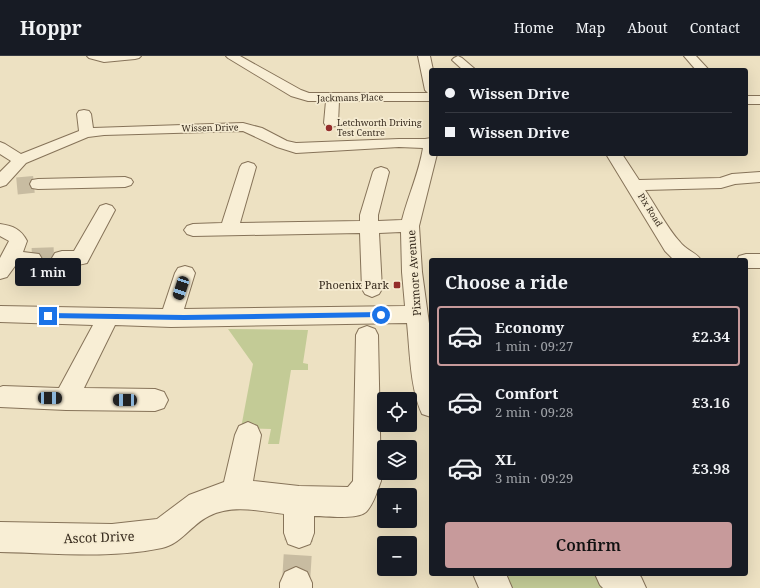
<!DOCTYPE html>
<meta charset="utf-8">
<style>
:root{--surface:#171b24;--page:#20242c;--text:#f1f3f6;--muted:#9ea1a6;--line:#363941;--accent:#c79a9b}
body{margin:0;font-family:"Noto Serif",serif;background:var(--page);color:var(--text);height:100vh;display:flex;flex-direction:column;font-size:15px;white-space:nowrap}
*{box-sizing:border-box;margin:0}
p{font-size:13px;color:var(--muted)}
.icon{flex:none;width:22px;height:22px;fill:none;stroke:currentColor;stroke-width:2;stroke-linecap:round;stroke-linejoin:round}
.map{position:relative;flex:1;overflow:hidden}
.details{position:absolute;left:429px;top:202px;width:319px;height:318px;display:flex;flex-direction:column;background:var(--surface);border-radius:4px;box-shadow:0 4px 16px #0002}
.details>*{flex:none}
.guide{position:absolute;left:429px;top:12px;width:319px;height:88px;border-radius:4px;box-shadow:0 4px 16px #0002;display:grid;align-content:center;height:88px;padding:0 16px;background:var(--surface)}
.controls{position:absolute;left:377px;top:336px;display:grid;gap:8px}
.controls a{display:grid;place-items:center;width:40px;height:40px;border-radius:4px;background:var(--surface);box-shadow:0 4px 16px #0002;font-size:20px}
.end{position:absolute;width:18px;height:18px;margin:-9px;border:5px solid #1a73e8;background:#fff;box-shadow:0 0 0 2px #fff}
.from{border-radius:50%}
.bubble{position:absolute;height:28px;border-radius:4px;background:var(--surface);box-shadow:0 4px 16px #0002;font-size:13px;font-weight:600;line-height:28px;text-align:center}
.car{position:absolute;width:12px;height:24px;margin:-12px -6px;border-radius:5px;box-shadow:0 0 3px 1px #0007;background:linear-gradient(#222 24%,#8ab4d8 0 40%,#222 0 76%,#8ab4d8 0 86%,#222 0)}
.guide b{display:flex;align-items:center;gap:14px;height:38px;font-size:15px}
.guide b+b{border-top:1px solid var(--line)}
.guide i{width:10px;height:10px;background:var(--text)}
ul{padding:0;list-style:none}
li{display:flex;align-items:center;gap:12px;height:60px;margin:0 8px 6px;padding:0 8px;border:2px solid transparent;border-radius:4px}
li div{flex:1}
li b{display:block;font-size:15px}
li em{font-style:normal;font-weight:600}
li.selected{border-color:var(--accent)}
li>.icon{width:36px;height:36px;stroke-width:1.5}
h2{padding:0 16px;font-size:18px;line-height:48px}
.cta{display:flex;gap:8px;margin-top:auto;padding:8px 16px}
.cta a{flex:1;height:46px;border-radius:4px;background:var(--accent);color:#111;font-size:16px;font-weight:600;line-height:46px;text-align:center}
header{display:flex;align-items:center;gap:24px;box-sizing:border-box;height:56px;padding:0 20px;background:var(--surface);border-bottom:1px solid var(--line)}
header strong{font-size:19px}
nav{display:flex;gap:22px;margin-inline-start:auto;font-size:14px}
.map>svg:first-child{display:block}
.green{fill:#c3cb96}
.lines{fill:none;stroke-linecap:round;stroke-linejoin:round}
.minor-tunnel-far2{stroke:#c8bca1;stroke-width:17;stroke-dasharray:17 8;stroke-linecap:butt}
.minor-tunnel-far1{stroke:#c8bca1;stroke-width:22;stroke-dasharray:22 11;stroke-linecap:butt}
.minor-tunnel{stroke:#c8bca1;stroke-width:28;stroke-dasharray:28 14;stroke-linecap:butt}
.minor-casing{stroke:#867359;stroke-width:2}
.minor{fill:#f8eed5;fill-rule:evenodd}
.route{fill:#1a73e8}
.poi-dot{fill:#942d2b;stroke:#f5ebd1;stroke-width:1.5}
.labels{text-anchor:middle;stroke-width:3.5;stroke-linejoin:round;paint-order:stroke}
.far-street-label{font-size:9px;fill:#362a1d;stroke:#f5ebd1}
.far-poi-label{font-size:9px;fill:#362a1d;stroke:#f5ebd1;text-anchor:start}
.street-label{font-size:11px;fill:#362a1d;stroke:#f5ebd1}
.poi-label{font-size:11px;fill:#362a1d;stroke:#f5ebd1;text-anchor:end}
.near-street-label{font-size:13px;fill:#362a1d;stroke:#f5ebd1}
</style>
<header>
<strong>Hoppr</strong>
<nav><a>Home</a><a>Map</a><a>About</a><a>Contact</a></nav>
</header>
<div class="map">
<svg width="760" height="532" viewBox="0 0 760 532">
<rect width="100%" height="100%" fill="#ede1c2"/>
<!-- green -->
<g class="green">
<polygon points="228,273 308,274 303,307 308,308 308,314 291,314 279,388 268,388 271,373 241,372 253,308"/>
<polygon points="503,518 593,518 612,532 510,532"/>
</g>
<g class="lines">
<!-- minor-tunnel-far2 -->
<polyline class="minor-tunnel-far2" points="17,130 38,128"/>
<!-- minor-tunnel-far1 -->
<polyline class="minor-tunnel-far1" points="32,203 62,202"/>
<!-- minor-tunnel -->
<polyline class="minor-tunnel" points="296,527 299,477"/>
<defs>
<g id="minor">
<polygon points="87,0 141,0 139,2 135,3 104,6 89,2"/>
<polygon points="226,0 240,0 301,34 309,37 428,37 425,34 418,0 430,0 433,14 431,14 431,45 339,45 338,67 336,70 331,71 326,70 324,67 326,45 308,45 291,40 228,2"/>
<polygon points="458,0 462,2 476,14 463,14 452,4 454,2"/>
<polygon points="684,0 696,0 709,14 696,14"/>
<rect x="746" y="40" width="14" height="8"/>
<path d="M84 54 89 55 91 58 93 72 243 67 262 72 287 85 296 87 399 83H425L431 82V98H437L419 170 422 216 431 282V361L422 358C410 332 410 295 407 267L171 271 115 269 84 332 155 333 164 336 168 344 164 352 155 355 66 354 0 351V331L3 330 59 332 93 269 0 266V250L163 253 175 217 178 212 185 210 192 212 195 217 184 253 405 250 402 216 401 176 379 177 382 233 379 238 372 241 365 238 362 233 360 177 193 180 187 178 184 174 187 170 193 168 222 167 240 111 242 108 248 106 254 108 256 111 240 167 360 165V159L373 116 375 113 381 111 387 113 389 116 378 159V165L402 164C408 140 419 117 423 92L399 91 296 97 277 91 243 75 104 79 88 81 26 107 6 129 0 131V116L11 105 0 98V86L5 88 21 98 79 75 77 58 79 55Z"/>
<path d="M606 98H622L639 124 720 122 732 118 760 116V126L735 128 721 132 645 134C656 150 667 172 680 186 686 194 697 197 701 204H674L665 195Z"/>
<polygon points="125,121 131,123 133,126 131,129 125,131 38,133 32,132 30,128 32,124 38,123"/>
<path d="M106 148 112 150 115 154 87 207C77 210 65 210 55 207L52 202 55 197 62 195H74L100 150Z"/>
<path d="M0 168C13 170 21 173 27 185L23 196 39 198 42 203 39 208 32 210H15L7 221 0 223V202L9 185 0 180Z"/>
<polygon points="746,198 760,198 760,212 746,212 746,204 737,204 739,200"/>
<path d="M367 270 375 273 378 279 381 425C377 435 374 448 366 456 357 464 326 460 314 460V477L310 488 299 492 288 488 284 477V458C260 455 232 448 209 460 192 468 181 488 162 492 109 503 53 497 0 496V466L112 468 157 463 189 439 224 426 235 379 239 370 248 366 257 370 261 379 253 425 299 430 348 431 353 425 356 279 359 273Z"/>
<polygon points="296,511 307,516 312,527 312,532 280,532 280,527 285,516"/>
<polygon points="473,518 506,518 512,532 479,532"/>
<polygon points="595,518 638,518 641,521 646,532 603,532 600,529"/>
</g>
</defs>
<!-- minor casing -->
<use href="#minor" class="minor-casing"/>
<!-- minor -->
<use href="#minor" class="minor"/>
</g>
<!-- route -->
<polygon class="route" points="381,256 384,259 381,261 184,264 48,262 45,260 48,257 184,259"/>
<!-- markers -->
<g class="poi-dot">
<circle cx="329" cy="72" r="4"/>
<rect x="393" y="225" width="8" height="8" rx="2"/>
</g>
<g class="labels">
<!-- far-street labels -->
<g class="far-street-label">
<text transform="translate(350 42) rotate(-1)" y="3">Jackmans Place</text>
<text transform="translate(210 72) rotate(-1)" y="3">Wissen Drive</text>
<text transform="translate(650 154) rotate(58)" y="3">Pix Road</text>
</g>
<!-- far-poi labels -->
<g class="far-poi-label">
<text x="337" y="70">Letchworth Driving<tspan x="337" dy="10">Test Centre</tspan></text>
</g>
<!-- street labels -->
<g class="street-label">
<text transform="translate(414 217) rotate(-94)" y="4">Pixmore Avenue</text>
</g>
<!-- poi labels -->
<g class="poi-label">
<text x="389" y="233">Phoenix Park</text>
</g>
<!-- near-street labels -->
<g class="near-street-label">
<text transform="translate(99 481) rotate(-2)" y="5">Ascot Drive</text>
</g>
</g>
</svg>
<div class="controls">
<a><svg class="icon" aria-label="locate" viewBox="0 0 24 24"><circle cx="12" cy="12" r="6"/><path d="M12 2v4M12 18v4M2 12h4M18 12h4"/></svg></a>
<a><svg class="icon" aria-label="layers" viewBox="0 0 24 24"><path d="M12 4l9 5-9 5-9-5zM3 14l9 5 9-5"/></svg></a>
<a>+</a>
<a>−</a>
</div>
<i class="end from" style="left:381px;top:259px"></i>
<i class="end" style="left:48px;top:260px"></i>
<div class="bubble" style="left:15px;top:202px;width:66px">1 min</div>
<i class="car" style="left:181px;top:232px;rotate:198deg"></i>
<i class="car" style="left:50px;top:342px;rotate:91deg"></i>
<i class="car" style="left:125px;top:344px;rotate:271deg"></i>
<div class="guide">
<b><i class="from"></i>Wissen Drive</b>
<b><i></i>Wissen Drive</b>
</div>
<section class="details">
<h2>Choose a ride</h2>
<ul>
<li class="selected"><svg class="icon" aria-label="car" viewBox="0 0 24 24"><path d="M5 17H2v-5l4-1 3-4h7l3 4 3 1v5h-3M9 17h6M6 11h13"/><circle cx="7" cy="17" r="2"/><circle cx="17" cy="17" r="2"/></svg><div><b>Economy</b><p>1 min · 09:27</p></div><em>£2.34</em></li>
<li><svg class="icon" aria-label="car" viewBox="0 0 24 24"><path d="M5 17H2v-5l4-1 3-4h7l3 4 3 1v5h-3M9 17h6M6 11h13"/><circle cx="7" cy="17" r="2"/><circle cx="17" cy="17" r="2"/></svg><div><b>Comfort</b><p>2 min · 09:28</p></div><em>£3.16</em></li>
<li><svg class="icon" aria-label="car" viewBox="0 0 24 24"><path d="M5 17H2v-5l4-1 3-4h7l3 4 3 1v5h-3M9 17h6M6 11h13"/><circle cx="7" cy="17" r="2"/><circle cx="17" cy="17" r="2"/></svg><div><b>XL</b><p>3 min · 09:29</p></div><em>£3.98</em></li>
</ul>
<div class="cta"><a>Confirm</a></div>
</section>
</div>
